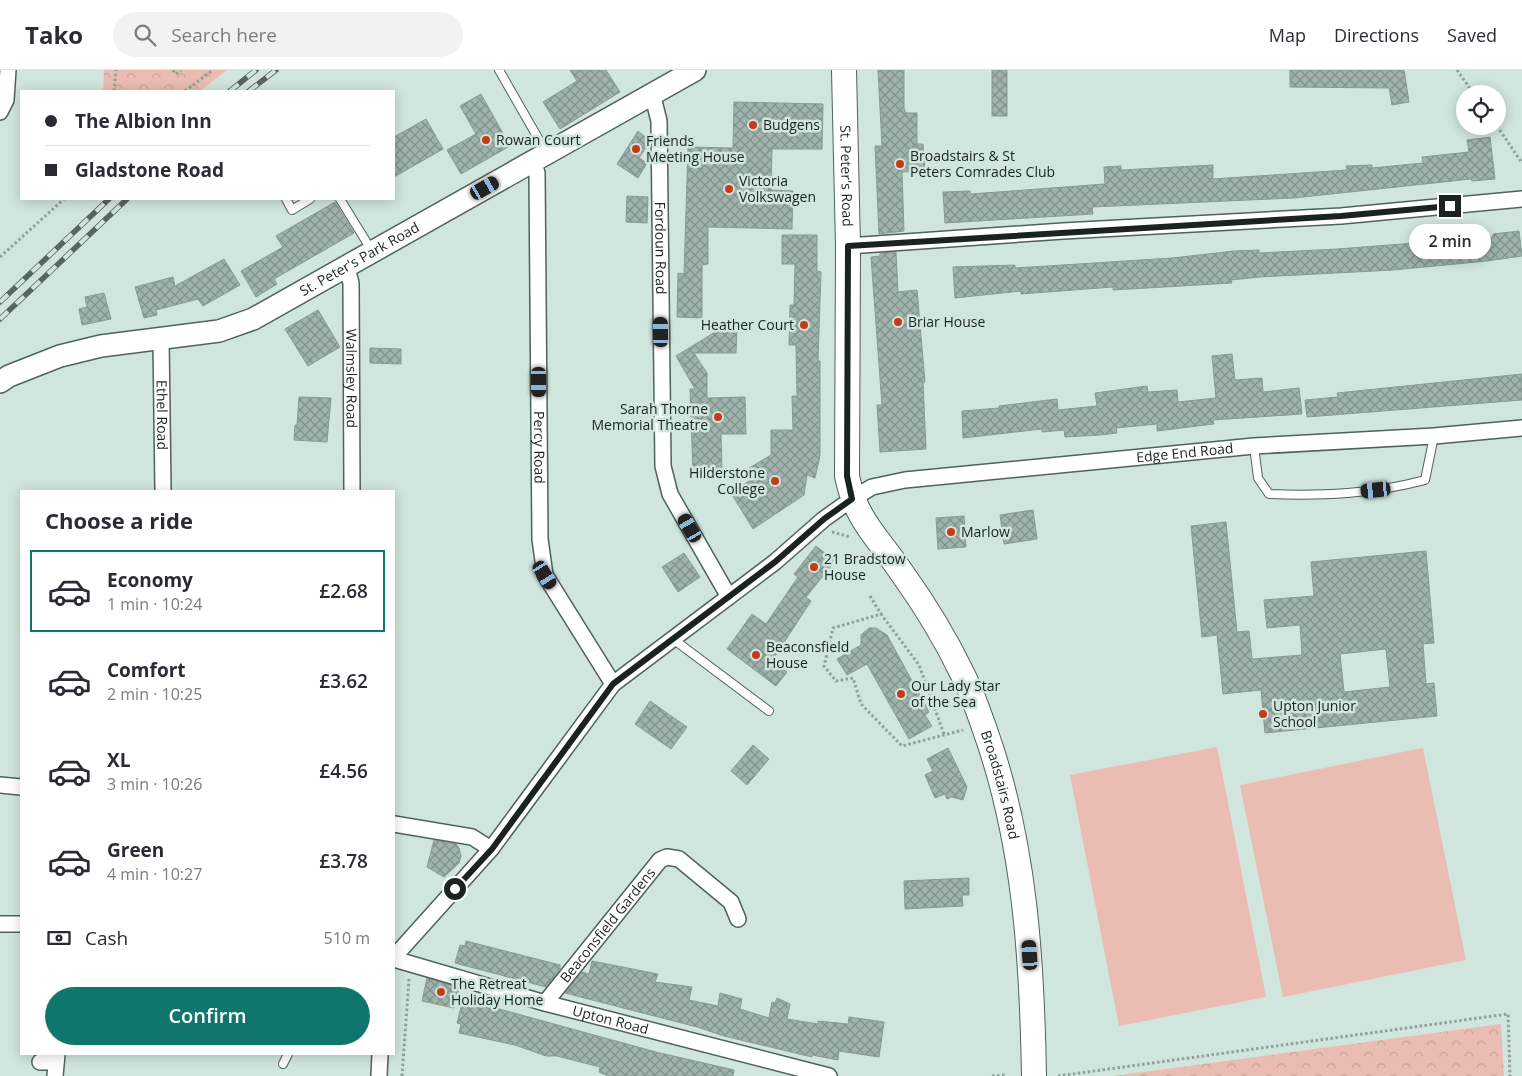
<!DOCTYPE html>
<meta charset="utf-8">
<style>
:root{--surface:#fff;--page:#f2f2f3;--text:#2b2b33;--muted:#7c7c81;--line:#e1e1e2;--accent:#0f766e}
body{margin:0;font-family:"Open Sans",sans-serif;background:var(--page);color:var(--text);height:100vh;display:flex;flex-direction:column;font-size:19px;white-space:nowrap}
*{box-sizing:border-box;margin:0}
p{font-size:16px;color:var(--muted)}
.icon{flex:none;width:28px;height:28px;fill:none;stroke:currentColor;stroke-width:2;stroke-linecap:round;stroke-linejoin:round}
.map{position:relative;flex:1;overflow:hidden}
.sheet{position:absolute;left:20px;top:420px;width:375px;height:565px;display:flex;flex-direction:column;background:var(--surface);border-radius:0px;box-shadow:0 2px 12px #0003}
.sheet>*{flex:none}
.guide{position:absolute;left:20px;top:20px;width:375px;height:110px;border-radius:0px;box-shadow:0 2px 12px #0003;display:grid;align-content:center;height:110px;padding:0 25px;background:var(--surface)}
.fabs{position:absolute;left:1456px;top:15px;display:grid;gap:10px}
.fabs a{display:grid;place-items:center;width:50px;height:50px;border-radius:50%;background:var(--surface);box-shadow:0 2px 12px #0003;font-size:25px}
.end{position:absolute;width:22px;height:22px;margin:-11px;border:6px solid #1b2320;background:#fff;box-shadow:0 0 0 2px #fff}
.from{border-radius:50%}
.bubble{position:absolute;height:35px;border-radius:18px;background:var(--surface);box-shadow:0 2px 12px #0003;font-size:16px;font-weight:600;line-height:35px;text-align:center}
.car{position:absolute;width:15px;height:30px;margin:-15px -8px;border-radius:6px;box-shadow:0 0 4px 1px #0007;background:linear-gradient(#222 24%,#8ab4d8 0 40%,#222 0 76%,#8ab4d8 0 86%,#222 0)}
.guide b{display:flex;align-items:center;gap:18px;height:48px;font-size:19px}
.guide b+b{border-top:1px solid var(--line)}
.guide i{width:12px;height:12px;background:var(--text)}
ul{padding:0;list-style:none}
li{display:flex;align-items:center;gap:15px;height:82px;margin:0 10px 8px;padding:0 15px;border:2px solid transparent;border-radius:0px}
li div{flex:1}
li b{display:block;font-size:19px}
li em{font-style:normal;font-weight:600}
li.on{border-color:var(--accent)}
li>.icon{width:45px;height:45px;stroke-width:1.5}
h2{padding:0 25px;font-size:22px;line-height:60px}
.pay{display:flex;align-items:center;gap:12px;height:55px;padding:0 25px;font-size:19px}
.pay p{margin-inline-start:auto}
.button{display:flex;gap:10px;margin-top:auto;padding:10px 25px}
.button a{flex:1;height:58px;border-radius:30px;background:var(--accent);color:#fff;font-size:20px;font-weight:600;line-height:58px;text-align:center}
header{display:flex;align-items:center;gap:30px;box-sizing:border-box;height:70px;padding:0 25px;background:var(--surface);border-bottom:1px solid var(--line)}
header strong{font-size:24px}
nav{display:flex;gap:28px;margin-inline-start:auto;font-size:18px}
.search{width:350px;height:45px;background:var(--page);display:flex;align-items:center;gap:12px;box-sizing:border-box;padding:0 18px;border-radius:28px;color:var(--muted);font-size:19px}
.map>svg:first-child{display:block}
.park{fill:url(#park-crowns)}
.pitch{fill:#ebbcb1}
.building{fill:url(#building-cross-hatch);stroke:#879b93;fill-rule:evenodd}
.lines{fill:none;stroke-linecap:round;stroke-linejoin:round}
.service-casing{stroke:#4f625b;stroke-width:10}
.minor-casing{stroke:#4f625b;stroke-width:18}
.secondary-casing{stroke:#4f625b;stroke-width:24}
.primary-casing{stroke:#4f625b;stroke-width:26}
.path{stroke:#90a09a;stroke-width:3;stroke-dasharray:2.5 2.5;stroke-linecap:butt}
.service{stroke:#fff;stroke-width:8}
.minor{stroke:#fff;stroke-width:15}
.secondary{stroke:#fff;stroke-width:21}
.primary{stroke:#fff;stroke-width:24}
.rail-casing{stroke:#586460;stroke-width:5.5}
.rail{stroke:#d0e5dd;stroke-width:4;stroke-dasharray:11;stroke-linecap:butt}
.route{stroke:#1b2320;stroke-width:6}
.poi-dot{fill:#c43a1a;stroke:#d0e5dd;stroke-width:2}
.labels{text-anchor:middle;stroke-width:5;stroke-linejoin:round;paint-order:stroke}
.poi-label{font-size:14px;fill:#1b2320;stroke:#d0e5dd;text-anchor:start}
.street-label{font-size:14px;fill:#1b2320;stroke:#d0e5dd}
</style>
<header>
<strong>Tako</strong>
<div class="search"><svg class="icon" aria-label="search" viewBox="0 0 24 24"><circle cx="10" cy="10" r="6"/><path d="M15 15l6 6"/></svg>Search here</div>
<nav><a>Map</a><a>Directions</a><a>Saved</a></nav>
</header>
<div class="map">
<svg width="1522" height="1006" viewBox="0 0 1522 1006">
<defs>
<pattern id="park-crowns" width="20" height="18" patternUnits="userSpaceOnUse" patternTransform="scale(1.25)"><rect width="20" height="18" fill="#ebbcb1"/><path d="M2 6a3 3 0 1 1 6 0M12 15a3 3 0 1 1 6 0" fill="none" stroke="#c9a198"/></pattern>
<pattern id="building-cross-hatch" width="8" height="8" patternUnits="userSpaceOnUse" patternTransform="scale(1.25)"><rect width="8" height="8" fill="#9fb3ac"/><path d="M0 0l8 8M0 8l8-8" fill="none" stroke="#81918c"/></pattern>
</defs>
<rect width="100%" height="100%" fill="#d0e5dd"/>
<!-- park -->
<g class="park">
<polygon points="104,0 227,0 200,21 103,21"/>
<polygon points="1501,954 1504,1006 1114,1006"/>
</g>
<!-- pitch -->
<g class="pitch">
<polygon points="1217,677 1266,927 1119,956 1070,705"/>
<polygon points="1423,678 1466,890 1283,927 1240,715"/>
</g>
<!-- building -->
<g class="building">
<polygon points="570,0 606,0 620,22 560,59 543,32 577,11"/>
<polygon points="878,0 904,0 904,38 906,43 917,43 917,74 923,74 925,101 902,102 904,161 879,164 875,76 882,76"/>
<rect x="992" y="0" width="15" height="46"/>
<polygon points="1290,0 1404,0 1409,32 1392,35 1389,18 1290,17"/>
<polygon points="481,24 510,76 461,104 447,80 476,64 460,36"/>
<polygon points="734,32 823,34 822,79 772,79 771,120 793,121 792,159 708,157 708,194 702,195 702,248 677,247 678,203 684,204 688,77 733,78"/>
<polygon points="426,49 443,79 394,107 394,67"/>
<polygon points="638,61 650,71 639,88 647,93 638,108 617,94"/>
<polygon points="1490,67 1495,109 1472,111 1471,109 1294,128 1092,137 1093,144 945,153 943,122 970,121 971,124 1105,114 1104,97 1121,96 1121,100 1213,95 1213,109 1347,100 1346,96 1372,95 1372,98 1423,93 1422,87 1469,82 1467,70"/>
<polygon points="627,126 648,127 647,153 626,152"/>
<polygon points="335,132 354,163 274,209 277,214 256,227 241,201 283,177 276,166"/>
<polygon points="1519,161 1522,186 1487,191 1393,200 1260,207 1231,210 1232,213 1113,220 1113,217 1021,224 1021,221 955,228 953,197 1015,195 1015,198 1172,188 1234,181 1259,180 1259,183 1337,179 1493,167 1493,164"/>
<polygon points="782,165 817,165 817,201 821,202 818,291 820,291 820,386 815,408 807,405 804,425 753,459 731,423 765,400 746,400 771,385 771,360 793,360 792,326 797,326 796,275 789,275 790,235 794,235 795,194 782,194"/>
<polygon points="896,182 898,222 917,220 925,312 923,312 926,379 880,382 877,335 882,335 871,187 880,186 880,183"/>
<polygon points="224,189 240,215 203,236 198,229 156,240 157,245 144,248 135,217 173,207 175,216"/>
<polygon points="104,223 111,249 82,255 79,239 87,237 85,227"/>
<polygon points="318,240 340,277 308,296 285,259"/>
<polygon points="720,259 737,259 736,283 694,283 707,303 707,328 745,327 746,364 721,364 722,401 693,402 690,319 695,319 676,286"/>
<polygon points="370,278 401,279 401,294 370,293"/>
<polygon points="1232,284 1235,310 1262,308 1263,322 1299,318 1302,344 1213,350 1214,354 1157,361 1157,354 1116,358 1117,363 1100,365 1065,367 1064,360 1042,362 1042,359 963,368 962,341 999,338 999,336 1057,329 1058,340 1097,336 1095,323 1147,316 1148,322 1177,320 1178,332 1216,328 1212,286"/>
<polygon points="1522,304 1522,330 1307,347 1305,330 1338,327 1337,323"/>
<polygon points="299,327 331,328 327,372 294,370 295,355 297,355"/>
<polygon points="1033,440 1037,469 1004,474 1000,445"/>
<polygon points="964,446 966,477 938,479 936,448"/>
<path d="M1226 452 1237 562 1249 561 1252 589 1302 585 1300 555 1267 558 1264 530 1314 526 1311 492 1426 481 1434 573 1423 574 1426 614 1434 613 1437 646 1265 663 1261 620 1223 624 1217 565 1202 567 1191 456ZM1386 579 1390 617 1344 622 1340 584Z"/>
<polygon points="816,476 835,491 806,527 811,531 772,591 787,602 776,616 727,579 752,544 766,554 798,507 794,504"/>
<polygon points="684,483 700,507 678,522 662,497"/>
<polygon points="869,558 876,558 887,565 929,642 925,645 932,656 909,669 867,594 847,605 837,589 861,575 861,565"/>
<polygon points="650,631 687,657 671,679 635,654"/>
<polygon points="753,675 769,689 747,715 731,701"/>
<polygon points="948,678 967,717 963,730 952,727 947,729 945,724 935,728 925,705 933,701 927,689"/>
<polygon points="434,770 456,774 459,778 461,786 459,793 444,807 427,797"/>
<polygon points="969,808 969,825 962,825 963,836 905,839 904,811"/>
<polygon points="466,871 560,895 560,899 546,917 455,893 460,875 465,876"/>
<polygon points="592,891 658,904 655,912 692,917 689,930 718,936 720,923 742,929 740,939 769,948 772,932 775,933 777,928 790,934 787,949 818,954 818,951 848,954 849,947 884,952 879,987 839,981 838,990 812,985 812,987 724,966 697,957 565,923 582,902 589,904"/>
<polygon points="427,908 459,918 454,938 422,931"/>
<polygon points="463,929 656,982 734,1000 733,1006 608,1006 599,1002 600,997 557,986 546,986 515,975 459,963 461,954 457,953"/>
</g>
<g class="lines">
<defs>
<g id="service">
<polyline points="499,0 546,82"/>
<polyline points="286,129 292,140 310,129"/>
<polyline points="340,129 372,181"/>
<path d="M1254 376 1258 408 1269 424C1322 426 1373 424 1425 410L1434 366"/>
<polyline points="673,569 769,641"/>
<polyline points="283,994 288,984"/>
</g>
<g id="minor">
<path id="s1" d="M652 23 659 51 663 396 670 424 729 527"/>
<polyline points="0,42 6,30 8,0"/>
<path id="s2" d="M533 90 537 103 540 469 545 505 613 614"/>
<polyline points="848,176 1063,161 1341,146 1522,129"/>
<path id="s3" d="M347 198 351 213 352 421"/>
<path id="s4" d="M161 269 163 421"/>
<polyline points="0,715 21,717"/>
<polyline points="394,754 472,767 491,779"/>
<polyline points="0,854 21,854"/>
<path id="s5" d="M394 887 491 779 613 614 775 492 824 449 852 429 872 417 905 410 1254 376 1434 366 1522 358"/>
<path id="s6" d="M394 889 545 933 829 1006"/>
<path id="s7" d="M545 933 660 790 667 787 679 789 731 832 738 849"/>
<polyline points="40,992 56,992"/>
<polyline points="55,1006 57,984"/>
<polyline points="379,1006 380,984"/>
</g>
<g id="secondary">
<path id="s8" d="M0 312 9 306 60 286 101 276 219 261 253 249 695 0"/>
</g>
<g id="primary">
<path id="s9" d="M844 0 848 176 847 406C856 451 878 467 902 503 925 535 945 568 962 603 972 622 979 643 986 663 1025 774 1032 889 1034 1006"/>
</g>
</defs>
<!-- service casing -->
<use href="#service" class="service-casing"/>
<!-- minor casing -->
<use href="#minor" class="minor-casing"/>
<!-- secondary casing -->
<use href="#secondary" class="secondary-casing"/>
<!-- primary casing -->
<use href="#primary" class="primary-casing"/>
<!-- path -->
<g class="path">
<polyline points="173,0 176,4 181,0"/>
<polyline points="1457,0 1474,24"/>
<polyline points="114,21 116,0"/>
<polyline points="185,21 213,0"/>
<polyline points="1497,56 1522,93"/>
<polyline points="0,187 64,129"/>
<polyline points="832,462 850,467"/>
<polyline points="870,526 881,544"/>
<polyline points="944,664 919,595 881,544 833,558 824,596 836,611 853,608 861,634 902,676 963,660"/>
<polyline points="402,1006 409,909"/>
<polyline points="992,1006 1006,1005"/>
<polyline points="1058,1006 1508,944 1510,1006"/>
</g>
<!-- service -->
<use href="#service" class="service"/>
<!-- minor -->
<use href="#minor" class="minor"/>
<!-- secondary -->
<use href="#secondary" class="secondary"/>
<!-- primary -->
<use href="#primary" class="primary"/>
<defs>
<g id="rail">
<polyline points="230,21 256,0"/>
<polyline points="249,21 276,0"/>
<polyline points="0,232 109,129"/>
<polyline points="0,249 127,129"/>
</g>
</defs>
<!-- rail casing -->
<use href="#rail" class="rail-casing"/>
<!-- rail -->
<use href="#rail" class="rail"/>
</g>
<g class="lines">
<!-- route -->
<polyline class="route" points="455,819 492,779 613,614 775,492 824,449 852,429 847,406 848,176 1341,146 1450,136"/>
</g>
<!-- markers -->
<g class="poi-dot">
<circle cx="753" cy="55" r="5"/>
<circle cx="486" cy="70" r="5"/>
<circle cx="636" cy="79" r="5"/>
<circle cx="900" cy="94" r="5"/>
<circle cx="729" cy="119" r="5"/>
<circle cx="898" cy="252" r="5"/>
<circle cx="804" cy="255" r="5"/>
<circle cx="718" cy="347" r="5"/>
<circle cx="775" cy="411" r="5"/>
<circle cx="951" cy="462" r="5"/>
<circle cx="814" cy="497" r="5"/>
<circle cx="756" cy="585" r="5"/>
<circle cx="901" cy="624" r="5"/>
<circle cx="1263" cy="644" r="5"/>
<circle cx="441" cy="922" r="5"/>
</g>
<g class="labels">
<!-- poi labels -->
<g class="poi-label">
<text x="763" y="60">Budgens</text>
<text x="496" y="75">Rowan Court</text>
<text x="646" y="76">Friends<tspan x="646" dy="16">Meeting House</tspan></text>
<text x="910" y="91">Broadstairs &amp; St<tspan x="910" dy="16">Peters Comrades Club</tspan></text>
<text x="739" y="116">Victoria<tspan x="739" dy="16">Volkswagen</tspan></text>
<text x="908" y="257">Briar House</text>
<text x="794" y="260" text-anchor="end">Heather Court</text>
<text x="708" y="344" text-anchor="end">Sarah Thorne<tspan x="708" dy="16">Memorial Theatre</tspan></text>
<text x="765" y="408" text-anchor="end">Hilderstone<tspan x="765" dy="16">College</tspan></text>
<text x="961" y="467">Marlow</text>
<text x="824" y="494">21 Bradstow<tspan x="824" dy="16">House</tspan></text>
<text x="766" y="582">Beaconsfield<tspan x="766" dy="16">House</tspan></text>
<text x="911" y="621">Our Lady Star<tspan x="911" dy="16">of the Sea</tspan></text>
<text x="1273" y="641">Upton Junior<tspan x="1273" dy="16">School</tspan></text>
<text x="451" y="919">The Retreat<tspan x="451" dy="16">Holiday Home</tspan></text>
</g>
<!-- street labels -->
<g class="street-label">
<text dy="5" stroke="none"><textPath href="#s9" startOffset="106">St. Peter's Road</textPath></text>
<text dy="5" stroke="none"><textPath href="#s1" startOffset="156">Fordoun Road</textPath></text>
<text dy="5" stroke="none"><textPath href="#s8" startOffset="385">St. Peter's Park Road</textPath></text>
<text dy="5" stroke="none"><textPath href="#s3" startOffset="111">Walmsley Road</textPath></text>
<text dy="5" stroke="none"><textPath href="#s4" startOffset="76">Ethel Road</textPath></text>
<text dy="5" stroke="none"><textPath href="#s2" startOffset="288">Percy Road</textPath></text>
<text dy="5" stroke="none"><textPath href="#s5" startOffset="991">Edge End Road</textPath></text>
<text dy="5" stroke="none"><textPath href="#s9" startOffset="754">Broadstairs Road</textPath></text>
<text dy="5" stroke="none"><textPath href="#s7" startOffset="100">Beaconsfield Gardens</textPath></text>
<text dy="5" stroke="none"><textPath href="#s6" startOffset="225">Upton Road</textPath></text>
</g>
</g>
</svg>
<div class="fabs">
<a><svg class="icon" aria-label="locate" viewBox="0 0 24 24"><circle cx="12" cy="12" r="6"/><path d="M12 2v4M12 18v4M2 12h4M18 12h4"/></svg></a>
</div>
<i class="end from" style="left:455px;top:819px"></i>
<i class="end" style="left:1450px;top:136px"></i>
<div class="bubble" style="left:1409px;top:154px;width:82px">2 min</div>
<i class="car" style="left:485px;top:118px;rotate:60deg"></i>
<i class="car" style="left:661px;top:262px;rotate:359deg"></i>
<i class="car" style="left:539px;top:312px;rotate:180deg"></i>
<i class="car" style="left:1376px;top:420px;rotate:264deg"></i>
<i class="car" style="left:690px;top:458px;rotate:330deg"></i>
<i class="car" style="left:545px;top:505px;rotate:148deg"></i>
<i class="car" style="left:1030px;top:885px;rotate:356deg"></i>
<div class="guide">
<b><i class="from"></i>The Albion Inn</b>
<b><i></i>Gladstone Road</b>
</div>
<section class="sheet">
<h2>Choose a ride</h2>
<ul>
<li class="on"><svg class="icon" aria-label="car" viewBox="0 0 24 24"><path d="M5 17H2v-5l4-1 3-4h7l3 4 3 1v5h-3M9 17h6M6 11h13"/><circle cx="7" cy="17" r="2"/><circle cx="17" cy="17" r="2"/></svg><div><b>Economy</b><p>1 min · 10:24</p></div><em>£2.68</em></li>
<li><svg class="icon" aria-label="car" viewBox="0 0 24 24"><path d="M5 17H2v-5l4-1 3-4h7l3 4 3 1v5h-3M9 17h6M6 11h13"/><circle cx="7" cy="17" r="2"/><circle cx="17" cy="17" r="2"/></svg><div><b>Comfort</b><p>2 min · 10:25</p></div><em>£3.62</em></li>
<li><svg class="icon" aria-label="car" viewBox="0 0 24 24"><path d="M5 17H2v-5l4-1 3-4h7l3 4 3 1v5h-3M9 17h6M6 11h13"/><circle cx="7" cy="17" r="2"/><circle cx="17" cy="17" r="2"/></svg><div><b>XL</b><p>3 min · 10:26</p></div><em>£4.56</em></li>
<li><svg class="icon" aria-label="car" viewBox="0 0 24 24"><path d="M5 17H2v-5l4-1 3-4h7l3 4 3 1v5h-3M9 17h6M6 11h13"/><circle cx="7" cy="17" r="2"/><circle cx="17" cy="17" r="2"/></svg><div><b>Green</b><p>4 min · 10:27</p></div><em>£3.78</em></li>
</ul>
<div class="pay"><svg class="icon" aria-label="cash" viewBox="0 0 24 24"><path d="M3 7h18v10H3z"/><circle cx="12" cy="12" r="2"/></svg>Cash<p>510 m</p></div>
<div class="button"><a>Confirm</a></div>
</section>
</div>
